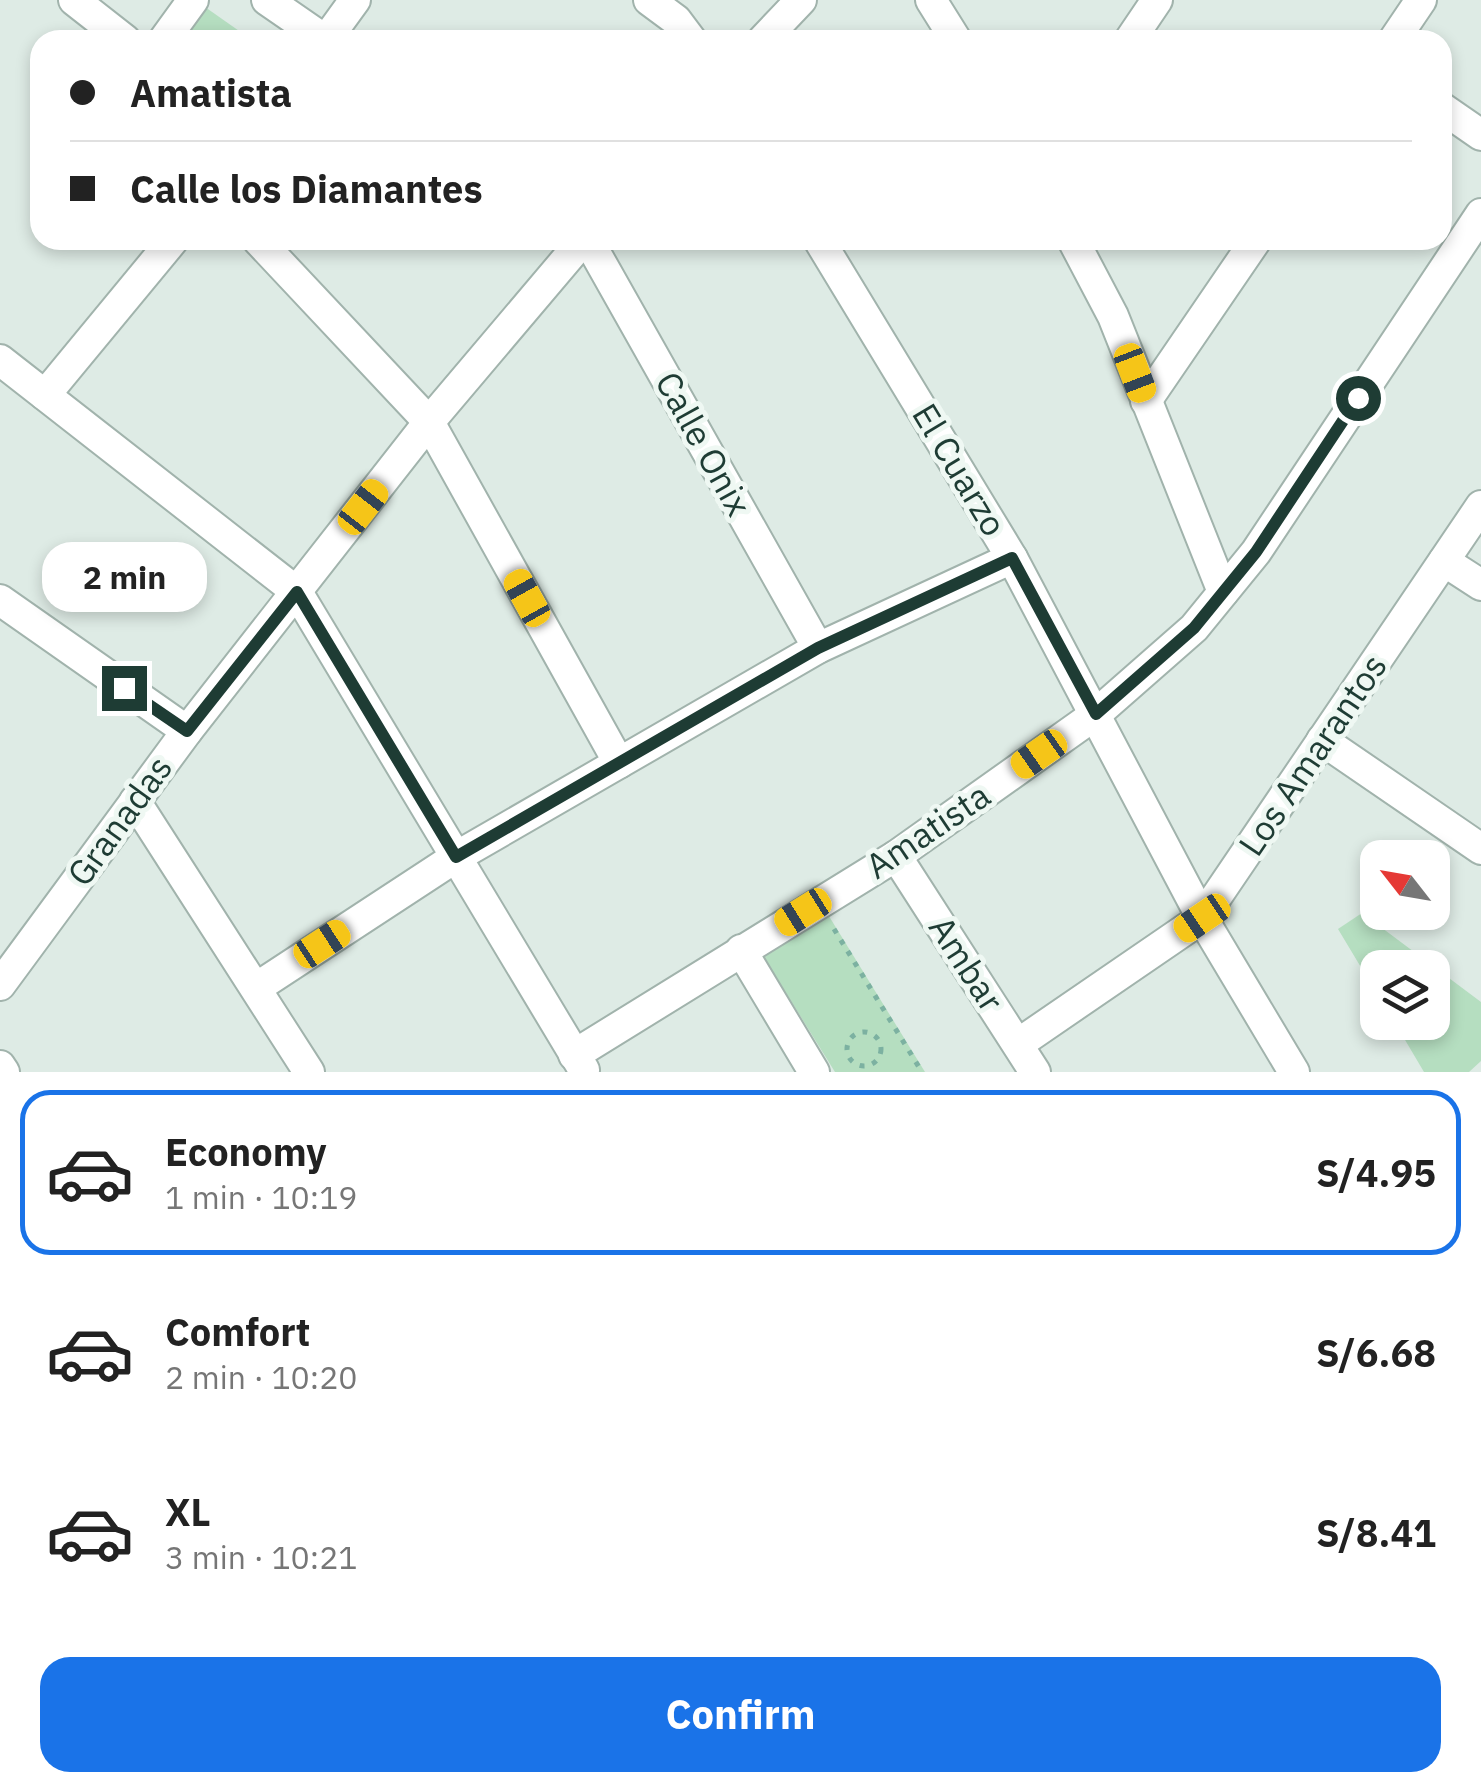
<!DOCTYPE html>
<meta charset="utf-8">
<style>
:root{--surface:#fff;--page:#f6f6f6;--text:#222;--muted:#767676;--line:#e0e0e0;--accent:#1a73e8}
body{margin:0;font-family:"IBM Plex Sans",sans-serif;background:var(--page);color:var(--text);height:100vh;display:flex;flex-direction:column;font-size:38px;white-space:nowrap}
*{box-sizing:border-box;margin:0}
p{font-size:32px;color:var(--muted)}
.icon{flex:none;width:55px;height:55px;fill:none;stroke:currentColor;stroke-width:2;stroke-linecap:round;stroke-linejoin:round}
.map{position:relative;height:1072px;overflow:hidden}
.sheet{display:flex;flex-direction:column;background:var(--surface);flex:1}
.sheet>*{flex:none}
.top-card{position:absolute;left:30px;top:30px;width:1422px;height:220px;border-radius:30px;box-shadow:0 5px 15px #0003;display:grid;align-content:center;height:220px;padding:0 40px;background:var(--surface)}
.needle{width:65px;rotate:301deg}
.tools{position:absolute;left:1360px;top:840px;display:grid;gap:20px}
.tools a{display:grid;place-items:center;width:90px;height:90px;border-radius:20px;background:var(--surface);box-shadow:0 5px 15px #0003;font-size:50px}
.end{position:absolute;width:45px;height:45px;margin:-22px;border:12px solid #1e3c34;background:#fff;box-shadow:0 0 0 5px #fff}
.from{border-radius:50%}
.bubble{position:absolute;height:70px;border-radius:30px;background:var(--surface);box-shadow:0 5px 15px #0003;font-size:32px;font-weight:800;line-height:70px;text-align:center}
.car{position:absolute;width:30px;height:60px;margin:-30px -15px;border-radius:12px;box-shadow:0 0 8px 2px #0007;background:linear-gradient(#f5c518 24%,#345 0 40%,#f5c518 0 76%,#345 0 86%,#f5c518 0)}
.top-card b{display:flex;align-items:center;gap:35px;height:95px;font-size:38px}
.top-card b+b{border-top:2px solid var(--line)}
.top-card i{width:25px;height:25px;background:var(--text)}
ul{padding:18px 0 0;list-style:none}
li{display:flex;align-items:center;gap:30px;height:165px;margin:0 20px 15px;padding:0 20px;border:5px solid transparent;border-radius:30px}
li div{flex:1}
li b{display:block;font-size:38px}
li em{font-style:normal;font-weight:800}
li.on{border-color:var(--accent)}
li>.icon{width:90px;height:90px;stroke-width:1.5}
.button{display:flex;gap:20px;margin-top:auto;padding:20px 40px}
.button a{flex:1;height:115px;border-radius:30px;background:var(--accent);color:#fff;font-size:40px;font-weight:800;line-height:115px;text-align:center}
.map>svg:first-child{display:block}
.green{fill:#b5dec0}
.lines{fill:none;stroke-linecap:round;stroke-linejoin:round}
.minor-casing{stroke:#a1b3ac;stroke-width:34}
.tertiary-casing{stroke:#a1b3ac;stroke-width:34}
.path{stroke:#7cb1a1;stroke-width:5;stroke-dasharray:5 8;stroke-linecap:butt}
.minor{stroke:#fff;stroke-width:30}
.tertiary{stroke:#fff;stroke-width:30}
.route{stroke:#1e3c34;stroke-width:12}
.labels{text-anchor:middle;stroke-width:10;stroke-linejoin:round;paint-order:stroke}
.street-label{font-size:35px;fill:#1e3c34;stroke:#eff8f3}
</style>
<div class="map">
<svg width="1481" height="1072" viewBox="0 0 1481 1072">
<rect width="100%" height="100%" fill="#deebe5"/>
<!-- green -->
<g class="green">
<polygon points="205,7 252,40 183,40"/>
<polygon points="827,913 925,1072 835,1072 763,956"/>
<polygon points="1362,913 1481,1002 1481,1061 1469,1072 1424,1072 1395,1023 1432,1022 1432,968 1378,968 1377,994 1338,929"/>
</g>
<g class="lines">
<defs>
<g id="minor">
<polyline points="74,0 125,40"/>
<polyline points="267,0 325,40"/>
<polyline points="649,0 676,20 691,40"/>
<polyline points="931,0 956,40"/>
<polyline points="164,40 193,0"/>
<polyline points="326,40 355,0"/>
<polyline points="763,40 801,0"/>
<polyline points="1130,40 1157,0"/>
<polyline points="1394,40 1421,0"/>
<polyline points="1442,108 1481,135"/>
<polyline points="258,240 429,422 619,763"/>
<polyline points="588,240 818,648"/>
<polyline points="819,240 1012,558 1202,918 1294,1072"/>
<polyline points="1073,240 1113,316 1223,592"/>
<polyline points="0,360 297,592 584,1070"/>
<polyline points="45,395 173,240"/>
<polyline points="1146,401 1256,240"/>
<polyline points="1444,561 1481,585"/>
<polyline points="0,600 187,731"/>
<polyline points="1322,740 1481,849"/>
<polyline points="135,801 309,1072"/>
<polyline points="896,856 1035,1072"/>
<polyline points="741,950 814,1072"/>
<polyline points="0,985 187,731 429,422 583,240"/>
<polyline points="256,988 456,857 818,648 1012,558"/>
<polyline points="1018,1044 1202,918 1481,506"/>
<polyline points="574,1055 896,856 1096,714 1194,628 1256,552 1481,214"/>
</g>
<polyline id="tertiary" points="0,1066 4,1072"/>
</defs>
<!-- minor casing -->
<use href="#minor" class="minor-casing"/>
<!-- tertiary casing -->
<use href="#tertiary" class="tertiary-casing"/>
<!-- path -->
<g class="path">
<polyline points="834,929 922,1072"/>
<circle cx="864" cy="1049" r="17"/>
</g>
<!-- minor -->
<use href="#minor" class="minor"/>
<!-- tertiary -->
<use href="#tertiary" class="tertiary"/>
</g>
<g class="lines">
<!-- route -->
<polyline class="route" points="124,688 187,731 297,592 456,857 818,648 1012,558 1096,714 1194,628 1256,552 1358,398"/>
</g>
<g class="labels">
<!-- street labels -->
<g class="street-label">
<text transform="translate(703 444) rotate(61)" y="12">Calle Onix</text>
<text transform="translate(959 470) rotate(59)" y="12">El Cuarzo</text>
<text transform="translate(1313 755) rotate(-56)" y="12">Los Amarantos</text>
<text transform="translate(120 821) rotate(-54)" y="12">Granadas</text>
<text transform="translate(928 831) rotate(-34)" y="12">Amatista</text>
<text transform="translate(966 964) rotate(57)" y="12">Ambar</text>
</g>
</g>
</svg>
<div class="tools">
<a><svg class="needle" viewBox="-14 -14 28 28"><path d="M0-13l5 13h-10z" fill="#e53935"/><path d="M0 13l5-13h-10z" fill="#767676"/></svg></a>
<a><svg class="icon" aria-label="layers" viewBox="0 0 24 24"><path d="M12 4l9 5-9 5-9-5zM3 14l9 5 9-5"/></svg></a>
</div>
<i class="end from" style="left:1358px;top:398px"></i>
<i class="end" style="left:124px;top:688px"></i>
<div class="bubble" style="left:42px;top:542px;width:165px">2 min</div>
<i class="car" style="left:1135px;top:373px;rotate:159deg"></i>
<i class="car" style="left:363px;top:507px;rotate:38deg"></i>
<i class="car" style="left:527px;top:598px;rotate:331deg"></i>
<i class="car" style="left:1039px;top:754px;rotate:235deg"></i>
<i class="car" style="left:803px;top:912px;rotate:238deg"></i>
<i class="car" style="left:1202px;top:918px;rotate:236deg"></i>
<i class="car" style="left:322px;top:944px;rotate:57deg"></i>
<div class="top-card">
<b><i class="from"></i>Amatista</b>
<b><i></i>Calle los Diamantes</b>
</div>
</div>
<section class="sheet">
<ul>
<li class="on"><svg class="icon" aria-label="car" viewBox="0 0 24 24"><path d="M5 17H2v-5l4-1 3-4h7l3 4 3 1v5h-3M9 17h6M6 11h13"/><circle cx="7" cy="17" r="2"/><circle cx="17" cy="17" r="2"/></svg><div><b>Economy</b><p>1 min · 10:19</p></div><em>S/4.95</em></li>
<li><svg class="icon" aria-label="car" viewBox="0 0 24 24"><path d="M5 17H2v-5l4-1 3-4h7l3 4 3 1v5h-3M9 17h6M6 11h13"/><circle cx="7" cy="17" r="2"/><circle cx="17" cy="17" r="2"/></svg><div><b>Comfort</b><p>2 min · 10:20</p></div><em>S/6.68</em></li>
<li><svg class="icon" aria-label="car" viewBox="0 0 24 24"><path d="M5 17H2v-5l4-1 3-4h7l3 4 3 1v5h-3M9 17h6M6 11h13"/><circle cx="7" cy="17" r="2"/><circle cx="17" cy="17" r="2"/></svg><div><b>XL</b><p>3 min · 10:21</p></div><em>S/8.41</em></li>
</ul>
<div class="button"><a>Confirm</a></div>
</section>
